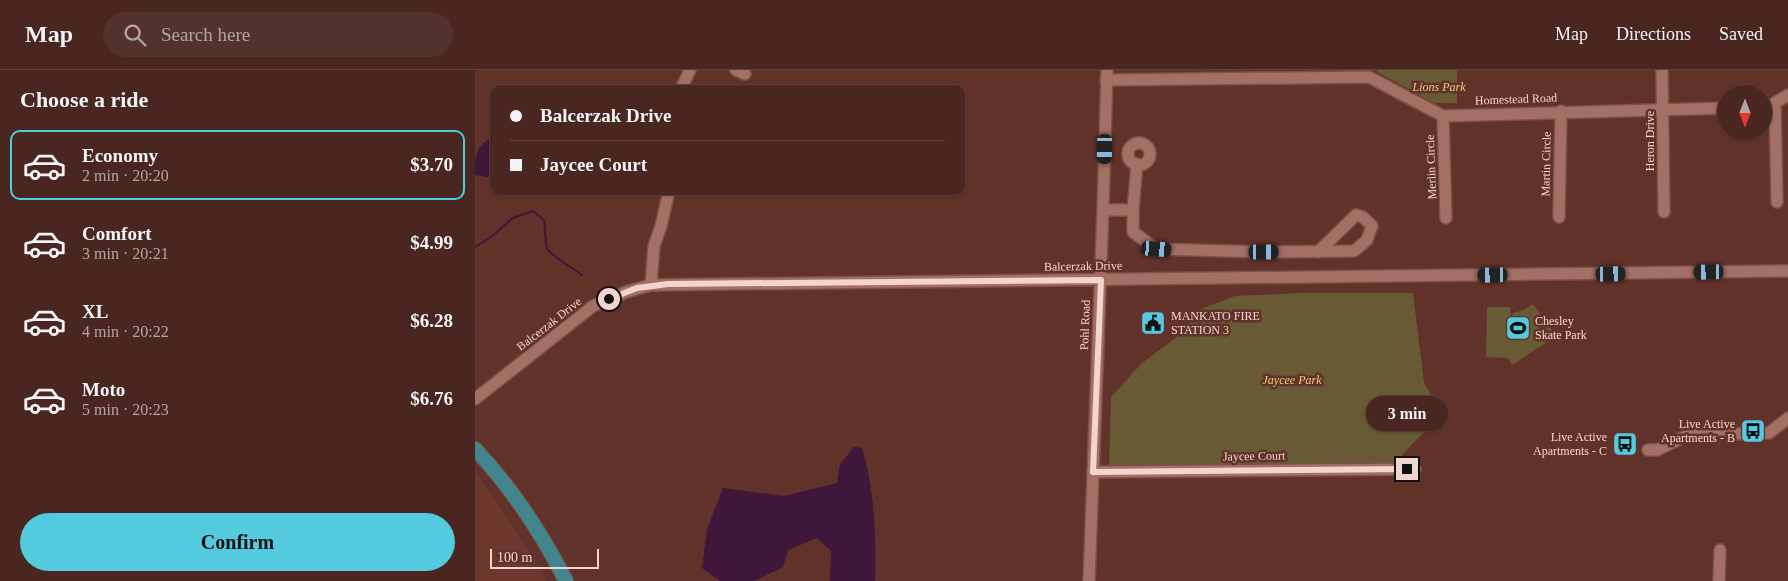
<!DOCTYPE html>
<meta charset="utf-8">
<style>
:root{--surface:#492620;--page:#53322d;--text:#f1f3f6;--muted:#b1a5a5;--line:#61433e;--accent:#54cade}
body{margin:0;font-family:"Times New Roman",serif;background:var(--page);color:var(--text);height:100vh;display:flex;flex-direction:column;font-size:19px;white-space:nowrap}
*{box-sizing:border-box;margin:0}
p{font-size:16px;color:var(--muted)}
.icon{flex:none;width:28px;height:28px;fill:none;stroke:currentColor;stroke-width:2;stroke-linecap:round;stroke-linejoin:round}
.map{position:relative;flex:1;overflow:hidden}
.side{display:flex;flex-direction:column;background:var(--surface);width:475px}
.side>*{flex:none}
.guide{position:absolute;left:15px;top:15px;width:475px;height:110px;border-radius:10px;box-shadow:0 1px 4px #0004,0 0 0 1px var(--line);display:grid;align-content:center;height:110px;padding:0 20px;background:var(--surface)}
.needle{width:32px;rotate:180deg}
.fabs{position:absolute;left:1242px;top:15px;display:grid;gap:10px}
.fabs a{display:grid;place-items:center;width:55px;height:55px;border-radius:50%;background:var(--surface);box-shadow:0 1px 4px #0004,0 0 0 1px var(--line);font-size:25px}
.scale{position:absolute;left:15px;bottom:12px;width:109px;box-sizing:border-box;padding-left:5px;border:2px solid #f3d5cf;border-top:0;font-size:14px;line-height:18px;white-space:nowrap;color:#f3d5cf;-webkit-text-stroke:4px #61322a;paint-order:stroke}
.end{position:absolute;width:22px;height:22px;margin:-11px;border:6px solid #f3d5cf;background:#111;box-shadow:0 0 0 2px #111}
.from{border-radius:50%}
.bubble{position:absolute;height:35px;border-radius:18px;background:var(--surface);box-shadow:0 1px 4px #0004,0 0 0 1px var(--line);font-size:16px;font-weight:600;line-height:35px;text-align:center}
.car{position:absolute;width:15px;height:30px;margin:-15px -8px;border-radius:6px;box-shadow:0 0 4px 1px #0007;background:linear-gradient(#222 24%,#8ab4d8 0 40%,#222 0 76%,#8ab4d8 0 86%,#222 0)}
.guide b{display:flex;align-items:center;gap:18px;height:48px;font-size:19px}
.guide b+b{border-top:1px solid var(--line)}
.guide i{width:12px;height:12px;background:var(--text)}
ul{padding:0;list-style:none}
li{display:flex;align-items:center;gap:15px;height:70px;margin:0 10px 8px;padding:0 10px;border:2px solid transparent;border-radius:10px}
li div{flex:1}
li b{display:block;font-size:19px}
li em{font-style:normal;font-weight:600}
li.on{border-color:var(--accent)}
li>.icon{width:45px;height:45px;stroke-width:1.5}
h2{padding:0 20px;font-size:22px;line-height:60px}
.primary-button{display:flex;gap:10px;margin-top:auto;padding:10px 20px}
.primary-button a{flex:1;height:58px;border-radius:30px;background:var(--accent);color:#111;font-size:20px;font-weight:600;line-height:58px;text-align:center}
header{display:flex;align-items:center;gap:30px;box-sizing:border-box;height:70px;padding:0 25px;background:var(--surface);border-bottom:1px solid var(--line)}
header strong{font-size:24px}
nav{display:flex;gap:28px;margin-inline-start:auto;font-size:18px}
.search{width:350px;height:45px;background:var(--page);display:flex;align-items:center;gap:12px;box-sizing:border-box;padding:0 18px;border-radius:28px;color:var(--muted);font-size:19px}
main{display:flex;flex:1;min-height:0}
.map>svg:first-child{display:block}
.built{fill:#6e372e}
.green{fill:#675a35}
.water{fill:#3e173b}
.lines{fill:none;stroke-linecap:round;stroke-linejoin:round}
.stream{stroke:#3e173b;stroke-width:2}
.minor-casing{stroke:#78514a;stroke-width:14}
.major-casing{stroke:#78514a;stroke-width:16}
.minor{stroke:#a46f65;stroke-width:11}
.major{stroke:#43858c;stroke-width:14}
.route{stroke:#f3d5cf;stroke-width:6}
.labels{text-anchor:middle;stroke-width:5;stroke-linejoin:round;paint-order:stroke}
.park-label{font-size:12px;font-style:italic;fill:#edcf79;stroke:#61322a}
.street-label{font-size:12px;fill:#f3d5cf;stroke:#61322a}
.poi-label{font-size:12px;fill:#f3d5cf;stroke:#61322a;text-anchor:start}
</style>
<header>
<strong>Map</strong>
<div class="search"><svg class="icon" aria-label="search" viewBox="0 0 24 24"><circle cx="10" cy="10" r="6"/><path d="M15 15l6 6"/></svg>Search here</div>
<nav><a>Map</a><a>Directions</a><a>Saved</a></nav>
</header>
<main>
<section class="side">
<h2>Choose a ride</h2>
<ul>
<li class="on"><svg class="icon" aria-label="car" viewBox="0 0 24 24"><path d="M5 17H2v-5l4-1 3-4h7l3 4 3 1v5h-3M9 17h6M6 11h13"/><circle cx="7" cy="17" r="2"/><circle cx="17" cy="17" r="2"/></svg><div><b>Economy</b><p>2 min · 20:20</p></div><em>$3.70</em></li>
<li><svg class="icon" aria-label="car" viewBox="0 0 24 24"><path d="M5 17H2v-5l4-1 3-4h7l3 4 3 1v5h-3M9 17h6M6 11h13"/><circle cx="7" cy="17" r="2"/><circle cx="17" cy="17" r="2"/></svg><div><b>Comfort</b><p>3 min · 20:21</p></div><em>$4.99</em></li>
<li><svg class="icon" aria-label="car" viewBox="0 0 24 24"><path d="M5 17H2v-5l4-1 3-4h7l3 4 3 1v5h-3M9 17h6M6 11h13"/><circle cx="7" cy="17" r="2"/><circle cx="17" cy="17" r="2"/></svg><div><b>XL</b><p>4 min · 20:22</p></div><em>$6.28</em></li>
<li><svg class="icon" aria-label="car" viewBox="0 0 24 24"><path d="M5 17H2v-5l4-1 3-4h7l3 4 3 1v5h-3M9 17h6M6 11h13"/><circle cx="7" cy="17" r="2"/><circle cx="17" cy="17" r="2"/></svg><div><b>Moto</b><p>5 min · 20:23</p></div><em>$6.76</em></li>
</ul>
<div class="primary-button"><a>Confirm</a></div>
</section>
<div class="map">
<svg width="1313" height="511" viewBox="0 0 1313 511">
<rect width="100%" height="100%" fill="#61322a"/>
<!-- built -->
<polygon class="built" points="0,401 59,488 71,511 0,511"/>
<!-- green -->
<g class="green">
<polygon points="902,0 982,0 982,33 959,33 902,2"/>
<polygon points="826,223 938,223 949,313 969,345 942,369 918,395 634,397 636,327 667,293 706,264 726,239 760,226"/>
<polygon points="1058,234 1081,266 1037,295 1033,288 1011,287 1012,237 1035,237 1036,248 1038,243 1049,240"/>
</g>
<!-- water -->
<g class="water">
<path d="M15 68H19V108L0 105C0 85 0 79 15 68Z"/>
<path d="M379 377 387 378C400 420 401 467 400 511H355L356 481 342 468 313 480 308 497 279 511H245L227 498 232 459 248 418 309 426 362 413 365 394Z"/>
</g>
<g class="lines">
<!-- stream -->
<path class="stream" d="M0 177 16 167 38 148 58 141 69 150C70 156 70 172 72 178 77 187 98 198 107 205"/>
<defs>
<g id="minor">
<polyline points="261,0 270,4"/>
<polyline points="1187,0 1189,142"/>
<polyline points="631,10 894,7 968,46 1251,38"/>
<polyline points="206,19 215,0"/>
<polyline points="1300,33 1302,132"/>
<polyline points="1289,37 1293,37 1313,25"/>
<polyline points="968,46 971,148"/>
<circle cx="664" cy="84" r="11"/>
<polyline points="628,140 658,140 658,162 681,179 789,182 879,181 892,170 897,156 888,147 881,145 843,182"/>
<polyline points="658,140 662,94"/>
<polyline points="1084,147 1086,41"/>
<polyline points="176,215 179,176 186,156 194,121"/>
<polyline points="0,329 118,236 151,222 176,215 1313,201"/>
<polyline points="1173,380 1182,380 1213,365 1294,363 1313,348"/>
<polyline points="618,402 940,399"/>
<polyline points="614,511 628,140 632,0"/>
<polyline points="1244,511 1245,480"/>
</g>
<path id="major" d="M0 379C36 417 67 464 91 511"/>
</defs>
<!-- minor casing -->
<use href="#minor" class="minor-casing"/>
<!-- major casing -->
<use href="#major" class="major-casing"/>
<!-- minor -->
<use href="#minor" class="minor"/>
<!-- major -->
<use href="#major" class="major"/>
</g>
<g class="lines">
<!-- route -->
<polyline class="route" points="134,229 162,218 193,214 626,210 618,402 932,399"/>
</g>
<!-- icons -->
<defs>
<symbol id="civic-square" viewBox="-11 -11 22 22"><rect x="-9" y="-9" width="18" height="18" rx="4" fill="#54cade" stroke="#61322a"/><path d="M-.6-6.5H3V-4.5H.6V-3L4-1V1h2V6H-6V1h2V-1L-.6-3ZM-1.2 2.5V6h2.4V2.5Z" fill="#111"/></symbol>
<symbol id="stadium-square" viewBox="-11 -11 22 22"><rect x="-9" y="-9" width="18" height="18" rx="4" fill="#54cade" stroke="#61322a"/><path d="M0-5a6.5 5 0 1 0 0 10a6.5 5 0 1 0 0-10ZM-3.5-1.8h7v3.6h-7Z" fill="#111"/></symbol>
<symbol id="bus-square" viewBox="-11 -11 22 22"><rect x="-9" y="-9" width="18" height="18" rx="4" fill="#54cade" stroke="#61322a"/><path d="M-5-6H5V4H4V6H2V4H-2V6H-4V4H-5ZM-3.5-4V0h7V-4ZM-3.5 1.2v1.5H-2V1.2ZM2 1.2v1.5H3.5V1.2Z" fill="#111"/></symbol>
</defs>
<g fill-rule="evenodd">
<use href="#civic-square" x="664" y="239" width="28" height="28"/>
<use href="#stadium-square" x="1029" y="244" width="28" height="28"/>
<use href="#bus-square" x="1264" y="347" width="28" height="28"/>
<use href="#bus-square" x="1136" y="360" width="28" height="28"/>
</g>
<g class="labels">
<!-- park labels -->
<g class="park-label">
<text x="964" y="21">Lions Park</text>
<text x="817" y="314">Jaycee Park</text>
</g>
<!-- street labels -->
<g class="street-label">
<text transform="translate(1041 29) rotate(-2)" y="4">Homestead Road</text>
<text transform="translate(1175 71) rotate(-90)" y="4">Heron Drive</text>
<text transform="translate(1071 94) rotate(-89)" y="4">Martin Circle</text>
<text transform="translate(956 97) rotate(-92)" y="4">Merlin Circle</text>
<text transform="translate(608 196) rotate(-1)" y="4">Balcerzak Drive</text>
<text transform="translate(74 254) rotate(-38)" y="4">Balcerzak Drive</text>
<text transform="translate(610 255) rotate(-88)" y="4">Pohl Road</text>
<text transform="translate(779 386) rotate(-1)" y="4">Jaycee Court</text>
</g>
<!-- poi labels -->
<g class="poi-label">
<text x="696" y="250">MANKATO FIRE<tspan x="696" dy="14">STATION 3</tspan></text>
<text x="1060" y="255">Chesley<tspan x="1060" dy="14">Skate Park</tspan></text>
<text x="1260" y="358" text-anchor="end">Live Active<tspan x="1260" dy="14">Apartments - B</tspan></text>
<text x="1132" y="371" text-anchor="end">Live Active<tspan x="1132" dy="14">Apartments - C</tspan></text>
</g>
</g>
</svg>
<div class="fabs">
<a><svg class="needle" viewBox="-14 -14 28 28"><path d="M0-13l5 13h-10z" fill="#e53935"/><path d="M0 13l5-13h-10z" fill="#b1a5a5"/></svg></a>
</div>
<div class="scale">100 m</div>
<i class="end from" style="left:134px;top:229px"></i>
<i class="end" style="left:932px;top:399px"></i>
<div class="bubble" style="left:891px;top:326px;width:82px">3 min</div>
<i class="car" style="left:630px;top:79px;rotate:181deg"></i>
<i class="car" style="left:682px;top:179px;rotate:94deg"></i>
<i class="car" style="left:789px;top:182px;rotate:90deg"></i>
<i class="car" style="left:1234px;top:202px;rotate:269deg"></i>
<i class="car" style="left:1136px;top:204px;rotate:89deg"></i>
<i class="car" style="left:1018px;top:205px;rotate:269deg"></i>
<div class="guide">
<b><i class="from"></i>Balcerzak Drive</b>
<b><i></i>Jaycee Court</b>
</div>
</div>
</main>
